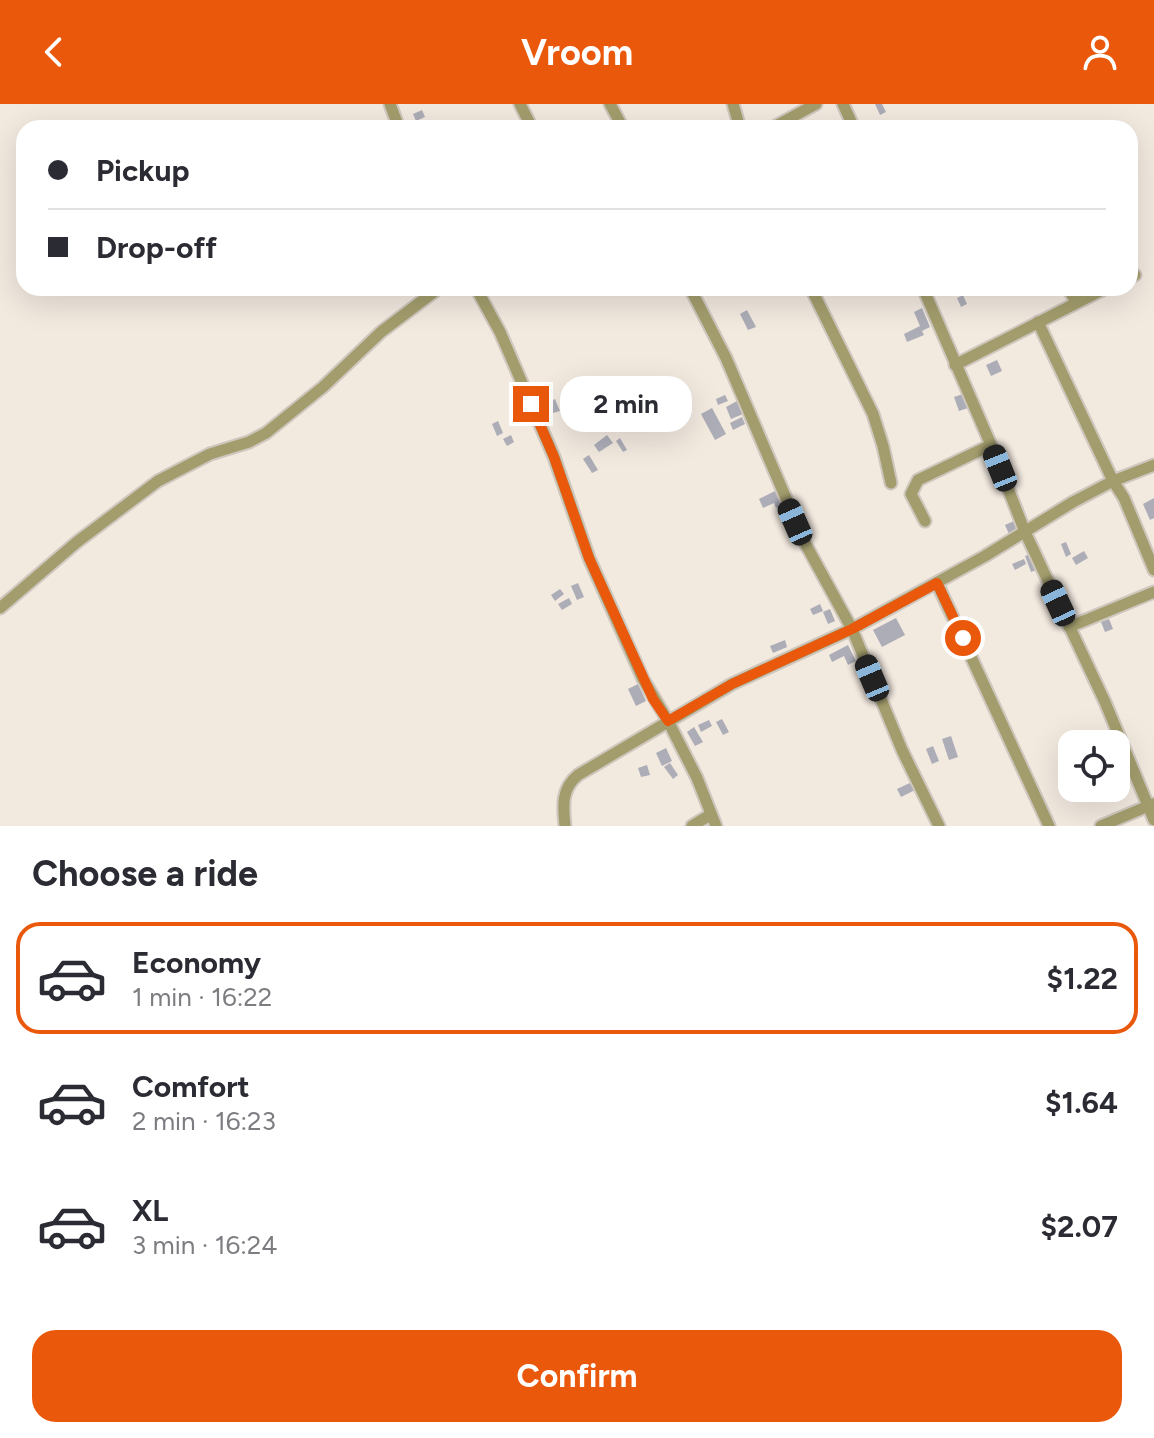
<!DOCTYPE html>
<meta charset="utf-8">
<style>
:root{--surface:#fff;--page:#f2f2f3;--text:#2b2b33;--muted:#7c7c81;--line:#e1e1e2;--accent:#ea580c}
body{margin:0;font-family:Figtree,sans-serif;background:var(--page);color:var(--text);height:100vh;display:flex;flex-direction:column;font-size:30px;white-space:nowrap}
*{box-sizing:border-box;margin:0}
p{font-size:26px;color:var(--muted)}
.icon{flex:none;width:44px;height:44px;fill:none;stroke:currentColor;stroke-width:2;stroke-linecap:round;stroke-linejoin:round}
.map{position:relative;height:722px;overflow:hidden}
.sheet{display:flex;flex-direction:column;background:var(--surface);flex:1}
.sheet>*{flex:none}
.top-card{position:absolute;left:16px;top:16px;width:1122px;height:176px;border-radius:24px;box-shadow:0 8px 32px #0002;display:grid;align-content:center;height:176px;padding:0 32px;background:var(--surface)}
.controls{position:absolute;left:1058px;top:626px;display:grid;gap:16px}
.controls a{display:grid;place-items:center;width:72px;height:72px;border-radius:16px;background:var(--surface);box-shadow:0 8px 32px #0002;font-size:40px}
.end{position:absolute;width:36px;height:36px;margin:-18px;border:10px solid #ea580c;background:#fff;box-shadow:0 0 0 4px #fff}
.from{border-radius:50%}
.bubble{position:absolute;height:56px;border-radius:24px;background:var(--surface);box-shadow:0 8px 32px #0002;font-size:26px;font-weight:700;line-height:56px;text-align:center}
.car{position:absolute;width:24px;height:48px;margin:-24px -12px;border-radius:10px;box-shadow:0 0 6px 2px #0007;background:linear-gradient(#222 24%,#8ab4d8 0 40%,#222 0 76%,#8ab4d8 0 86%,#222 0)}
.top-card b{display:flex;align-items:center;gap:28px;height:76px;font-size:30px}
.top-card b+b{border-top:2px solid var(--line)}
.top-card i{width:20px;height:20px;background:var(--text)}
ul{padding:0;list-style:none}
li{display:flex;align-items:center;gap:24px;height:112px;margin:0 16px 12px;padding:0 16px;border:4px solid transparent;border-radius:24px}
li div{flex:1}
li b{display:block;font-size:30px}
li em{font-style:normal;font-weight:700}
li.active{border-color:var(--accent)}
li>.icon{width:72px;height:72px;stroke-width:1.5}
h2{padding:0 32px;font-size:36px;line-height:96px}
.primary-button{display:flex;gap:16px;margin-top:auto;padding:16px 32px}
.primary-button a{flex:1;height:92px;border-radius:24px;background:var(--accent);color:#fff;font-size:32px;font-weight:700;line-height:92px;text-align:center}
header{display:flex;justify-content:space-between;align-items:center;height:104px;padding:0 32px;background:var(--accent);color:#fff;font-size:36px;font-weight:700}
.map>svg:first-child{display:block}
.building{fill:#adadb8}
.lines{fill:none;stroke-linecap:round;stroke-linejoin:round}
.minor-casing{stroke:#cfc7be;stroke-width:15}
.minor{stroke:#a39d6d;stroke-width:11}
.route{stroke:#ea580c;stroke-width:10}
</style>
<header><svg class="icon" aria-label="back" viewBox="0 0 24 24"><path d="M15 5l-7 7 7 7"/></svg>Vroom<svg class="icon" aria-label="person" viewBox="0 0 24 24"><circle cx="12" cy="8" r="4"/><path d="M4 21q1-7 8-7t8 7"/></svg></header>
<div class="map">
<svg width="1154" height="722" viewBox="0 0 1154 722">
<rect width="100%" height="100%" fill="#f2e9df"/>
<!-- building -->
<g class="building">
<polygon points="875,0 882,0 886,8 880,11"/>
<polygon points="422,6 425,13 416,17 413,10"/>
<polygon points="963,191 967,200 961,203 957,194"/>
<polygon points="922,204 930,223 922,227 924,231 907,238 904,230 920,222 914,208"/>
<polygon points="747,206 756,223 748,226 740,210"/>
<polygon points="997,256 1002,267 991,272 986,261"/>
<polygon points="963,290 968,304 959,307 954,293"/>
<polygon points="725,291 728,297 718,301 716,295"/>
<polygon points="555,295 560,307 553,309 549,298"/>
<polygon points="737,297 743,310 731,315 726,303"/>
<polygon points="712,304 726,330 715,336 701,310"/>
<polygon points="742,313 745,320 733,326 730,319"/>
<polygon points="498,317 503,329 497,332 492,320"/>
<polygon points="511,331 514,338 507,342 503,335"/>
<polygon points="607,331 613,339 599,348 594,341"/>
<polygon points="620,334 627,346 623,348 616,337"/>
<polygon points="589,351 598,366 592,369 583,355"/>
<polygon points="775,387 782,402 776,404 774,399 763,404 759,395"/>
<polygon points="1154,394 1154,414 1150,416 1143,400"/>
<polygon points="1014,417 1017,427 1009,430 1005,421"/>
<polygon points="1066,438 1071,450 1066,453 1061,440"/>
<polygon points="1084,447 1088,454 1076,461 1072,454"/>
<polygon points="1033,449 1039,465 1031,468 1025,452"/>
<polygon points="1024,455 1026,460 1015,466 1012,460"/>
<polygon points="578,479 584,493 577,496 571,482"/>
<polygon points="560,485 564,490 555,497 551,491"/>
<polygon points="569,494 572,500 562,506 558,500"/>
<polygon points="820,500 823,507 813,511 810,505"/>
<polygon points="830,505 835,517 828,520 823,508"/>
<polygon points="896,514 905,531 882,543 873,526"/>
<polygon points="1109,515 1113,525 1105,528 1101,518"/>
<polygon points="785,536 787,543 773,549 770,542"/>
<polygon points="848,541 856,557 848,561 844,552 832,558 829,551"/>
<polygon points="638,580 646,597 636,602 628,585"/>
<polygon points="722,615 729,628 723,631 716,618"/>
<polygon points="709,616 712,622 701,628 698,621"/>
<polygon points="694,623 703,638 695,642 687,628"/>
<polygon points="951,632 958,653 949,656 942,635"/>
<polygon points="933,642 939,657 932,660 926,645"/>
<polygon points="666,644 672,657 662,662 656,649"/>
<polygon points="670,659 678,671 673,675 664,663"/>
<polygon points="647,661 650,671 641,673 638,664"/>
<polygon points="912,678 915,686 901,693 897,685"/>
<polygon points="1124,680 1128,687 1119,692 1115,685"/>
</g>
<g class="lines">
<defs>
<g id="minor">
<polyline points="390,0 399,24"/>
<polyline points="520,0 532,24"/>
<polyline points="610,0 623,24"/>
<polyline points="733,0 740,24"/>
<polyline points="843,0 854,24"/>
<polyline points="772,24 816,0"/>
<polyline points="1130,173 1135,171"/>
<polyline points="476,184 500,228 554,353 589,454 643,575 668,617 697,674 716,722"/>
<polyline points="690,184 726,254 806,441 852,525 902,646 939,722"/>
<polyline points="811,184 873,310 883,342 891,379"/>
<polyline points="923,184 991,341 1025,428 1105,598 1154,716"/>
<polyline points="1068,184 1076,198"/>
<polyline points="1038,218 1113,377 1124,394 1154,466"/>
<polyline points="955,261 1106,184"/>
<polyline points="925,417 911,390 918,376 991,341"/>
<polyline points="937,479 1049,722"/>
<polyline points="0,504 77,438 158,377 210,350 249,338 266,329 323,283 381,228 439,184"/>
<polyline points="1069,523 1154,488"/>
<path d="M565 722C563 702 561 685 578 671L732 580 852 525 985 452 1073 398 1113 377 1154 361"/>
<polyline points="692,722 710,711"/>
<polyline points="1101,722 1153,700"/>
</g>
</defs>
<!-- minor casing -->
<use href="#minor" class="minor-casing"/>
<!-- minor -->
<use href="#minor" class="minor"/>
</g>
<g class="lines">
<!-- route -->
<polyline class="route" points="531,300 554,353 589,454 653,595 668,617 732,580 852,525 937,479 963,534"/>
</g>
</svg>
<div class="controls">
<a><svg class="icon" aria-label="locate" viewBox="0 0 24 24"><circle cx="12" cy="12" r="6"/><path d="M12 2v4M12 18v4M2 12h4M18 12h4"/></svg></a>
</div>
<i class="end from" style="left:963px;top:534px"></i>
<i class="end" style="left:531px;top:300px"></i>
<div class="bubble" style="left:560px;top:272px;width:132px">2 min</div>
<i class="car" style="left:1000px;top:364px;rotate:338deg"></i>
<i class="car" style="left:795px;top:418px;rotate:336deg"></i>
<i class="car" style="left:1058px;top:499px;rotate:335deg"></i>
<i class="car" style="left:872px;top:574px;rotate:337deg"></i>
<div class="top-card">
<b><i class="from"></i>Pickup</b>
<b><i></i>Drop-off</b>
</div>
</div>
<section class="sheet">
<h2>Choose a ride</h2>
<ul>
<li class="active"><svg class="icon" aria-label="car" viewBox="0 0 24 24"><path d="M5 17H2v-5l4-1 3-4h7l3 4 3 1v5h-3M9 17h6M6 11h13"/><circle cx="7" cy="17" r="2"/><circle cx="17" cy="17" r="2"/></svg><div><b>Economy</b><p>1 min · 16:22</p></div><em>$1.22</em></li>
<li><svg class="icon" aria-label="car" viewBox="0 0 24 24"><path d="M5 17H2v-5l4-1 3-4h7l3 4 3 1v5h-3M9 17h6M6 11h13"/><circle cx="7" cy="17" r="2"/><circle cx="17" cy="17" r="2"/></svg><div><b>Comfort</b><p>2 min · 16:23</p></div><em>$1.64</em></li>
<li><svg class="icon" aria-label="car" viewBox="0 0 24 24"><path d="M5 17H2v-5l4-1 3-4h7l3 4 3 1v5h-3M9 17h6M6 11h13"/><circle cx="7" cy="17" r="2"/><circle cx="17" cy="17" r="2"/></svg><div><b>XL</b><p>3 min · 16:24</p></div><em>$2.07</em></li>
</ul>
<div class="primary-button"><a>Confirm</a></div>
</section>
